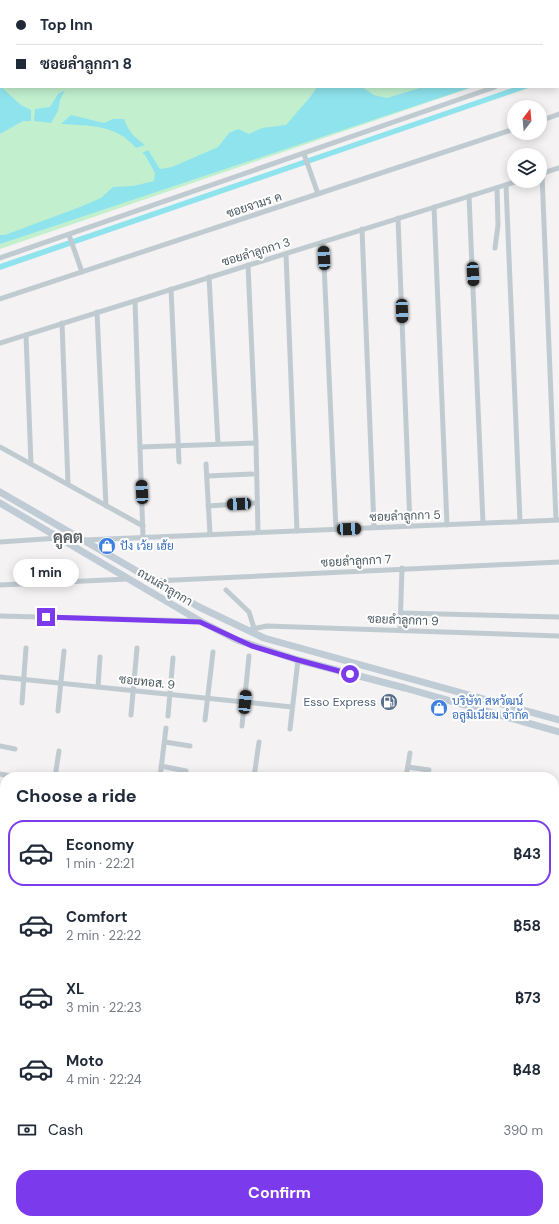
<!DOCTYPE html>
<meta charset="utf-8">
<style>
:root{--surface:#fff;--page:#f2f2f3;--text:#1f2937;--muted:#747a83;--line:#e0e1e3;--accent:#7c3aed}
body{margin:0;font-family:"DM Sans",Sarabun,sans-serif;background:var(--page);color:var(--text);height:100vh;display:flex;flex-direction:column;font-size:15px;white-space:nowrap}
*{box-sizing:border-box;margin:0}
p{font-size:13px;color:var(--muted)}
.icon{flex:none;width:22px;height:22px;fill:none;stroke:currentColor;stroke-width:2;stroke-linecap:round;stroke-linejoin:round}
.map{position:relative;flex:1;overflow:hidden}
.drawer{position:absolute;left:0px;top:772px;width:559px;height:452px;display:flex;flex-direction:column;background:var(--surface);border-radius:16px 16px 0 0;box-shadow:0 2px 10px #0003}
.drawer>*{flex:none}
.guide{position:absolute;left:0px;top:0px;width:559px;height:88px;box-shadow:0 2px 10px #0003;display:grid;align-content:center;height:88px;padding:0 16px;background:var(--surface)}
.needle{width:26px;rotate:16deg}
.controls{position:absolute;left:507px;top:100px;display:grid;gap:8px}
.controls a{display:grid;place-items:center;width:40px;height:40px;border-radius:50%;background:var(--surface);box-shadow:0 2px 10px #0003;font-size:20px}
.end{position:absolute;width:18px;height:18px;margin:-9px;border:5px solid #7c3aed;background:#fff;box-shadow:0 0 0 2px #fff}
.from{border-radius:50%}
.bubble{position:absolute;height:28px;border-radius:14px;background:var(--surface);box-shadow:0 2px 10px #0003;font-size:13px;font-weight:700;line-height:28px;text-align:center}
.car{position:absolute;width:12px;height:24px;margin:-12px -6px;border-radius:5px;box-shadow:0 0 3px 1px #0007;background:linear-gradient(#222 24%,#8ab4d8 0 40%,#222 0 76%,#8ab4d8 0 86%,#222 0)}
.guide b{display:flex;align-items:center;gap:14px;height:38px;font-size:15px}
.guide b+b{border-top:1px solid var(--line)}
.guide i{width:10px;height:10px;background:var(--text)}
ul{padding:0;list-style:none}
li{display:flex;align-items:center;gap:12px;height:66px;margin:0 8px 6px;padding:0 8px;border:2px solid transparent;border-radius:16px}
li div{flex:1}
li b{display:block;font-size:15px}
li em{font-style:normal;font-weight:700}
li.selected{border-color:var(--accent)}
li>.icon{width:36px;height:36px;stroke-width:1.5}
h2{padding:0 16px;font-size:18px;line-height:48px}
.pay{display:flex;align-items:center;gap:10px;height:44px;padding:0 16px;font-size:15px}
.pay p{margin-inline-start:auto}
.button{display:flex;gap:8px;margin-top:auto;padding:8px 16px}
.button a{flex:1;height:46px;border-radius:16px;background:var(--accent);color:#fff;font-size:16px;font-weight:700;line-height:46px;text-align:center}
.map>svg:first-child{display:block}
.green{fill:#c2f0cf}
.water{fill:#8fe3ed}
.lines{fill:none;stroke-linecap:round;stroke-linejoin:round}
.minor{stroke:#c0cbd1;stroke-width:5}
.secondary{stroke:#c0ccd5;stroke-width:7}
.route{stroke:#7c3aed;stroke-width:5}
.labels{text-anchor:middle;stroke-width:4;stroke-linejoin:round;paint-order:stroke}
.street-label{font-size:12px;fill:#495860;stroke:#fff}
.shop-label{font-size:12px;fill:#366cbe;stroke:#fff;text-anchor:start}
.service-label{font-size:12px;fill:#4e5e75;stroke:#fff;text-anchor:end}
.district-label{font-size:16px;font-weight:bold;fill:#5e6367;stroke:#fff}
</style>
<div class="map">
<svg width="559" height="1224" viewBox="0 0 559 1224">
<rect width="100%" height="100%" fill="#f4f2f2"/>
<!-- green -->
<polygon class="green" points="0,0 559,0 559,58 558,58 558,1 1,1 1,87 473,87 0,249"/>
<!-- water -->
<g class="water">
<polygon points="0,3 1,87 21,105 31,110 31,121 23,121 0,134"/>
<polygon points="317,87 362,87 374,95 387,98 423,87 472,87 0,244 0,235 5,235 80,207 101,198 113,187 133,186 154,181 155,173 145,155 142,153 148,150 160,169 172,167 218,147 229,133 238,129 249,134 262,128 286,125 311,96"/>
<polygon points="515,87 531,87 0,270 0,264"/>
<polygon points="65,90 60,100 58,111 51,123 34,121 35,109 50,107 58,94"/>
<path d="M71 115 104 123 113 119H124C129 132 133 136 145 145L136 148C116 124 90 126 61 124Z"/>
<polygon points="559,937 559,1018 554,1033 554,952"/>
</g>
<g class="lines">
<!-- minor -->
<g class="minor">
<polyline points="558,65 559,65"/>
<polyline points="540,121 559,114"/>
<polyline points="304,154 318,194"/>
<polyline points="540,174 559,168"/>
<polyline points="542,174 556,520"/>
<polyline points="506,185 520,521"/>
<polyline points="469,196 483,523"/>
<polyline points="434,207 447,525"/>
<polyline points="398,218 410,526"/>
<polyline points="362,229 374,527"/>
<polyline points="69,235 82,272"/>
<polyline points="323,242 336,529"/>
<polyline points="495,248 498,225 497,188"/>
<polyline points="286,254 297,531"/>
<polyline points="0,258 495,87"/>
<polyline points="248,265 256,443 258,532"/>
<polyline points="209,277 218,444"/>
<polyline points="171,289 179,462"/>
<polyline points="0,299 514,129"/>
<polyline points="135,301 143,537"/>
<polyline points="97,312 106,506"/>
<polyline points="62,323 68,484"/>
<polyline points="26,335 31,464"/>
<polyline points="0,343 518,181"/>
<polyline points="0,447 143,526"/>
<polyline points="140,447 256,443"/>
<polyline points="206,464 210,534"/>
<polyline points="207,476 252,474"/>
<polyline points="208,506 254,503"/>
<polyline points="84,540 559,520"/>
<polyline points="0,542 59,538"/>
<polyline points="154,581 559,562"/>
<polyline points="0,585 127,579"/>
<polyline points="226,590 249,612 254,628"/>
<polyline points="401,613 559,617"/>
<polyline points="0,616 199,621"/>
<polyline points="247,630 267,626 559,636"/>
<polyline points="400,630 402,568"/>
<polyline points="0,677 292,707"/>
<polyline points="98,687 100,657"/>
<polyline points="22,703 26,648"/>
<polyline points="58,711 64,651"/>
<polyline points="131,715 137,648"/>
<polyline points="168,716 173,658"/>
<polyline points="205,720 213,652"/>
<polyline points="242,726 249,656"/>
<polyline points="290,729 298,660"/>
<polyline points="165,742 190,746"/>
<polyline points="0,746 15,749"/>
<polyline points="161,766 186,771"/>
<polyline points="408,767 429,770"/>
<polyline points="0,774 10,776"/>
<polyline points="55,777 59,751"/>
<polyline points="160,777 166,728"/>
<polyline points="254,777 259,742"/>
<polyline points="347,777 348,775"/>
<polyline points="406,777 410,753"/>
<polyline points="0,802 5,803"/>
<polyline points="0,834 5,835"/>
<polyline points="554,915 559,916"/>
<polyline points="0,917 5,918"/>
<polyline points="0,1000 5,1001"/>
<polyline points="0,1084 5,1085"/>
<polyline points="0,1158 5,1159"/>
<polyline points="1,1196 5,1175"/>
<polyline points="315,1219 341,1224"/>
<polyline points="280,1224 281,1219"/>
<polyline points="557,1224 559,1218"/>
</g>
<!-- secondary -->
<g class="secondary">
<polyline points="0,492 199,607 264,638 559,720"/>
<polyline points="0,503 200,621 237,640 298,660 405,688 559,732"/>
</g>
</g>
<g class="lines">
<!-- route -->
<polyline class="route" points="46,617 200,622 252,646 298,660 350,674"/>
</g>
<!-- icons -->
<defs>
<symbol id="shop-disc" viewBox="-11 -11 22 22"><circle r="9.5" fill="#3f7fe0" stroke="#fff"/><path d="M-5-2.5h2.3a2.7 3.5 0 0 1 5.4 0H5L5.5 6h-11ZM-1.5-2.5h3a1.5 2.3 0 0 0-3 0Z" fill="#fff"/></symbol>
<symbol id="fuel-disc" viewBox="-11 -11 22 22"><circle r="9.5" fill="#5c6f8a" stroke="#fff"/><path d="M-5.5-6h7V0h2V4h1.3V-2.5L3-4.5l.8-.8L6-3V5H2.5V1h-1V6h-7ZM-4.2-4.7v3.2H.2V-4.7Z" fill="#fff"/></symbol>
</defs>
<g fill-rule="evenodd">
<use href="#shop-disc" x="97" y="536" width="20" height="20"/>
<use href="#fuel-disc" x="379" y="692" width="20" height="20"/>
<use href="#shop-disc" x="429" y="698" width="20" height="20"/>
</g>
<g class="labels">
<!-- street labels -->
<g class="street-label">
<text transform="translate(254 205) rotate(-18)" y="4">ซอยจามร ค</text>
<text transform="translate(256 252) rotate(-17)" y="4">ซอยลำลูกกา 3</text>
<text transform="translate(405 516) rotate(-2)" y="4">ซอยลำลูกกา 5</text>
<text transform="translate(356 561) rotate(-3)" y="4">ซอยลำลูกกา 7</text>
<text transform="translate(165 587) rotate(31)" y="4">ถนนลำลูกกา</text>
<text transform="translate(403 620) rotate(2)" y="4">ซอยลำลูกกา 9</text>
<text transform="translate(147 682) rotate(6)" y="4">ซอยทอส. 9</text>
</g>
<!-- shop labels -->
<g class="shop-label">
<text x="120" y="550">ปัง เว้ย เฮ้ย</text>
<text x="452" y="705">บริษัท สหวัฒน์<tspan x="452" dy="14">อลูมิเนียม จำกัด</tspan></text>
</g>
<!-- service labels -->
<g class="service-label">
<text x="376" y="706">Esso Express</text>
</g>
<!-- district labels -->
<g class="district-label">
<text x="68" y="543">คูคต</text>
</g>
</g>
</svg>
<div class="controls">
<a><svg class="needle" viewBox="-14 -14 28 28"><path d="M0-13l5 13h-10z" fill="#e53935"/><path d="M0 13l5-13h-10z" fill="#747a83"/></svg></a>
<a><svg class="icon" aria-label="layers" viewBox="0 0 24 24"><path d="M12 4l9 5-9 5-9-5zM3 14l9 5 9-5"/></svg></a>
</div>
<i class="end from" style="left:350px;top:674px"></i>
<i class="end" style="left:46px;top:617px"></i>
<div class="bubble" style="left:13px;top:559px;width:66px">1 min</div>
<i class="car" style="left:324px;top:258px;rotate:357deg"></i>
<i class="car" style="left:473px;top:274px;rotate:177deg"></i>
<i class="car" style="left:402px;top:311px;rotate:178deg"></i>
<i class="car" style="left:142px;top:492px;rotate:357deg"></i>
<i class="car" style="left:239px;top:504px;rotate:267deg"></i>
<i class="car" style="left:349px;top:529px;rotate:87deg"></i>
<i class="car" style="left:245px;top:702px;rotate:6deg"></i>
<div class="guide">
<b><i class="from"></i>Top Inn</b>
<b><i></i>ซอยลำลูกกา 8</b>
</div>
<section class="drawer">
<h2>Choose a ride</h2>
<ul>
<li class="selected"><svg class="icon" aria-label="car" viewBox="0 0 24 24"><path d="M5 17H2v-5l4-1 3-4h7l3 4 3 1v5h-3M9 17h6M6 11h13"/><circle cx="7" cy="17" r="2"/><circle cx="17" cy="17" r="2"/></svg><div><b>Economy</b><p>1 min · 22:21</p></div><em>฿43</em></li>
<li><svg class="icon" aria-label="car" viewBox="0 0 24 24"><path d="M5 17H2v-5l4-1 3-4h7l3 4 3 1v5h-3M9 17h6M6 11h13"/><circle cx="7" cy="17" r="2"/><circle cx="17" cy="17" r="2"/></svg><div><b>Comfort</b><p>2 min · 22:22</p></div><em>฿58</em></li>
<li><svg class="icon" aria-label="car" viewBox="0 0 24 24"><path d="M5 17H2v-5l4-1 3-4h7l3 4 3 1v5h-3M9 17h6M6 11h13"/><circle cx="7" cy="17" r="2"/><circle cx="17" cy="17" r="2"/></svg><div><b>XL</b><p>3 min · 22:23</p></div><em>฿73</em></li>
<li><svg class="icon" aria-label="car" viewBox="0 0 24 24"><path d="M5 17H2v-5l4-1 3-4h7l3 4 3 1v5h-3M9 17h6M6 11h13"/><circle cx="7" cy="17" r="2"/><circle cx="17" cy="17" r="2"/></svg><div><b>Moto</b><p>4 min · 22:24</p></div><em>฿48</em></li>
</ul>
<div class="pay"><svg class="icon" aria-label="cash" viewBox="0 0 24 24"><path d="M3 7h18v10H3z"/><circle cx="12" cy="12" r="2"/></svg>Cash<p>390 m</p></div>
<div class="button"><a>Confirm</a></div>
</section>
</div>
